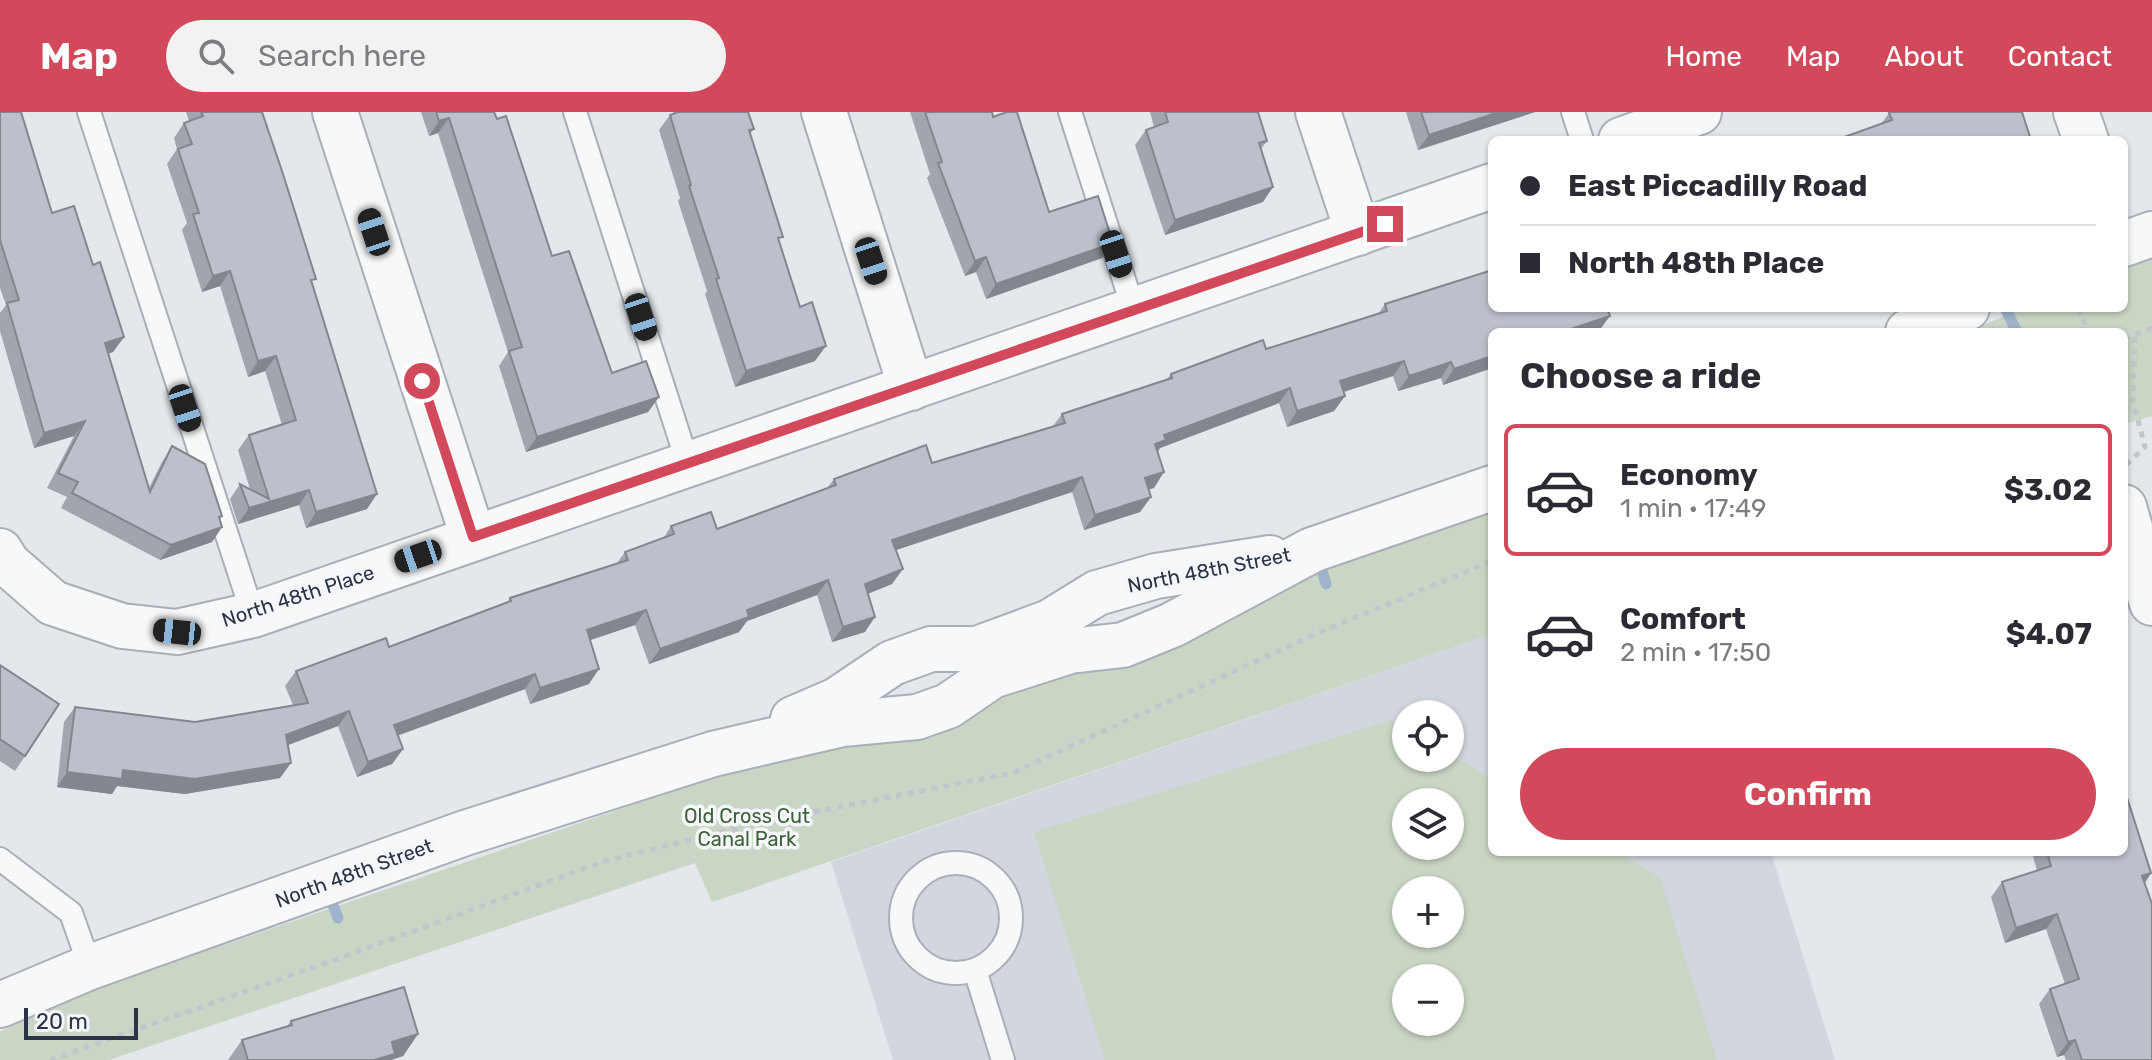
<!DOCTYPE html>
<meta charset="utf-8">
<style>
:root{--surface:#fff;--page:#f2f2f3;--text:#2b2b33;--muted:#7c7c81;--line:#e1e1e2;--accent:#d1495b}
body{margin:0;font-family:Rubik,sans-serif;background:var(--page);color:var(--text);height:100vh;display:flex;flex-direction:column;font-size:30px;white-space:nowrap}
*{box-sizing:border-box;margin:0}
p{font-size:26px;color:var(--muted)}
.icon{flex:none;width:44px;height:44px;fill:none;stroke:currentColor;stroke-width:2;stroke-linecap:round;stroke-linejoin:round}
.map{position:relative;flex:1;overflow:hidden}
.panel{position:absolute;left:1488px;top:216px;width:640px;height:528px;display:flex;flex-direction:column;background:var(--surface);border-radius:12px;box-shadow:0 2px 6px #0004}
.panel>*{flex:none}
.top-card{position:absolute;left:1488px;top:24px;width:640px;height:176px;border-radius:12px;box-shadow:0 2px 6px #0004;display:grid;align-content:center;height:176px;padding:0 32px;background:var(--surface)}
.controls{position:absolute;left:1392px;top:588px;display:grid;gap:16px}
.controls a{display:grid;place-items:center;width:72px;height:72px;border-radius:50%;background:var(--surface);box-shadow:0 2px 6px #0004;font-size:40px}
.scale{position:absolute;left:24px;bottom:20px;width:114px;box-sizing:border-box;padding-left:8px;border:4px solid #2b3445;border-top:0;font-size:22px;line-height:28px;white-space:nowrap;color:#2b3445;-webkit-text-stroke:6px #f4f6f9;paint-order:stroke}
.end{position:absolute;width:36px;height:36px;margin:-18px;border:10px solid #d1495b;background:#fff;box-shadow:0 0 0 4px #fff}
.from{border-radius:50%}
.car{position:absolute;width:24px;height:48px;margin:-24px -12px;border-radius:10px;box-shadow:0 0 6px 2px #0007;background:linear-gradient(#222 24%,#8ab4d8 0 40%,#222 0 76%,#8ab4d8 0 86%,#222 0)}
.top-card b{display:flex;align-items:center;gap:28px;height:76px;font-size:30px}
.top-card b+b{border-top:2px solid var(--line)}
.top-card i{width:20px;height:20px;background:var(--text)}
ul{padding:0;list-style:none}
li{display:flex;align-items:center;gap:24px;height:132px;margin:0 16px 12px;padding:0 16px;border:4px solid transparent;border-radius:12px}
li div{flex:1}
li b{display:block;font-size:30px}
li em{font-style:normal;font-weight:700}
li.current{border-color:var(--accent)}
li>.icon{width:72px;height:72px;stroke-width:1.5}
h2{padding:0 32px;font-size:36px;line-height:96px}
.cta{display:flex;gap:16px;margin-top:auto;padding:16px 32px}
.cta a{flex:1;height:92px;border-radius:48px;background:var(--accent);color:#fff;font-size:32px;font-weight:700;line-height:92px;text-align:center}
header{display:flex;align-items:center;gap:48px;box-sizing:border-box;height:112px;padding:0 40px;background:var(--accent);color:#fff}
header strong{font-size:38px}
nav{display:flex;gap:44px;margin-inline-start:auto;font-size:28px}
.search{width:560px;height:72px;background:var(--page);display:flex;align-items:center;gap:20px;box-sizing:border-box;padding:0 28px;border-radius:44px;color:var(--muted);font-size:30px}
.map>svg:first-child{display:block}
.built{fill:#d2d6de;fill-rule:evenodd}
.green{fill:#c9d6c5;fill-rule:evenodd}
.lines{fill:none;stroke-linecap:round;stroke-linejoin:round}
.stream{stroke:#9fb4cc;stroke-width:11}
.service-casing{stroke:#a9aeb7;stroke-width:26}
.minor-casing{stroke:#a9aeb7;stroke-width:48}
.tertiary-casing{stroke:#a9aeb7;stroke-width:48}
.path{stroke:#c2c5cb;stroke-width:5;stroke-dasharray:6 6;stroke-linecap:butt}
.service{stroke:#f7f8fa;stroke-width:22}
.minor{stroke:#f7f8fa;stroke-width:44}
.tertiary{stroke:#f7f8fa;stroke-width:44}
.wall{fill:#a1a5ae}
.shaded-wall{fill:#83868d}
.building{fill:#bbc0ca;stroke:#83868d;stroke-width:2}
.route{stroke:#d1495b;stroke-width:10}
.labels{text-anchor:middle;stroke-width:7;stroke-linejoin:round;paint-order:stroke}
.street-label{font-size:20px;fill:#2b3445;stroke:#f4f6f9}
.park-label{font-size:20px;fill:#3f6138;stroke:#f4f6f9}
</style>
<header>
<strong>Map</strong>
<div class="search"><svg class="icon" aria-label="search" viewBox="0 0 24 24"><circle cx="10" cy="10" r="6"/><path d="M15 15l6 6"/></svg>Search here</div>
<nav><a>Home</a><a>Map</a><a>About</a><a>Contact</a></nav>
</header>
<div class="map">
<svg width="2152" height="948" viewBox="0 0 2152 948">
<rect width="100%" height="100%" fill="#e4e7ec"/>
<!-- built -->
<path class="built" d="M1492 522V740H1771L1835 948H893L831 750ZM1406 602H1450V646H1406ZM1406 690H1450V734H1406ZM1406 778H1450V822H1406ZM1406 866H1450V910H1406Z"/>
<!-- green -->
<g class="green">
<polygon points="2152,144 2152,304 2124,312 2124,220 1966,220 2024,196 2124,196 2124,156"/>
<polygon points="1492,399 1492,522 712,790 695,751 109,948 0,948 0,920 41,899 98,876 720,663 995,574"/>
<path d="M1391 608 1406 617V646H1450V642L1492 667V740H1617L1660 765 1717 948H1105L1034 720ZM1406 690H1450V734H1406ZM1406 778H1450V822H1406ZM1406 866H1450V910H1406Z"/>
</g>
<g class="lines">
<!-- stream -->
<g class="stream">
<polyline points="2005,196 2017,220"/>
<polyline points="1318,445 1326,472"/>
<polyline points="328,780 338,806"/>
</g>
<defs>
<g id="service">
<polyline points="89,0 253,503"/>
<polyline points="575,0 688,352"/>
<polyline points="1070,0 1134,199"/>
<polyline points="1573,0 1582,28"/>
<polyline points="0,747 71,801 90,855"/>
<circle cx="956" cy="806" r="55"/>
<polyline points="975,858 1003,948"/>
</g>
<g id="minor">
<polyline points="335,0 473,425"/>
<polyline points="824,0 911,276"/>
<polyline points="1318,0 1358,121"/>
<polyline points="2076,0 2086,28"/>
<polyline points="1621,28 1699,0"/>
<polyline points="2124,395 2152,491"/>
<polyline points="0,439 8,452 53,491 122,514 177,520 253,503 1492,74"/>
</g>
<g id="tertiary">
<polyline points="2124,132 2152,122"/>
<polyline points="1908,220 1967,196"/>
<polyline points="793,607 837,588 892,551 931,537 977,537 1050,510 1097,481 1156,464 1270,446"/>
<polyline points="0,893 90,855 465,721 713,642 842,612 917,605 948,594 992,564 1070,539 1123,533 1172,513 1312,438 1492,376"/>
</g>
</defs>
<!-- service casing -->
<use href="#service" class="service-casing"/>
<!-- minor casing -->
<use href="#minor" class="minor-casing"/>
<!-- tertiary casing -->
<use href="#tertiary" class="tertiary-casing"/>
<!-- path -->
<g class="path">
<polyline points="2079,196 2088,220"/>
<polyline points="2124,227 2152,216"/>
<polyline points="2126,353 2145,335 2133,289 2135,223"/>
<polyline points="50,948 326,851 605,749 763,710 1012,661 1318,521 1492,449"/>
</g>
<!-- service -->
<use href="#service" class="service"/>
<!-- minor -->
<use href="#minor" class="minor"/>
<!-- tertiary -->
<use href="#tertiary" class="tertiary"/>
</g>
<!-- wall -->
<g class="wall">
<polygon points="0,0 52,101 93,153 124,225 113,240 108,242 149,376 162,350 172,334 222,404 220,407 222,415 212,430 160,448 61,396 67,385 47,376 74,324 34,336 0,219 0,201 6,193 0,176"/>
<polygon points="186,0 262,0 312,172 367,397 306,416 299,393 238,412 230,387 240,372 250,377 238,338 249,323 282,313 265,259 248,265 220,174 202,180 182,118 187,111 167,52 177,37 174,26 184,11 189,9"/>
<polygon points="421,0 494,0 552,144 612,261 659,285 648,300 526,340 499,254 508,240 438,21 429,24"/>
<polygon points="673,0 748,0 754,17 750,22 779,130 815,249 735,275 705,182 707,179 678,89 680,86 659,18 670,3 674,1"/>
<polygon points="910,0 992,0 993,5 1049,100 1102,146 986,187 976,160 965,164 927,66 930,62"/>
<polygon points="1150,0 1258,0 1267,29 1261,37 1263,90 1165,123 1135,33 1146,18 1154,15"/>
<polygon points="1406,0 1535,0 1418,38"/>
<polygon points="1889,1 2031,28 1881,12"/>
<polygon points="1385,192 1599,219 1596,220 1492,220 1492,256 1443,273 1441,266 1398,279 1393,264 1344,280 1345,284 1334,299 1287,315 1279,291 1160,336 1158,340 1154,376 1149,377 1151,385 1140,400 1084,418 1072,380 896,438 892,472 868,482 865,520 832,530 817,483 747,509 739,520 649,552 635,513 590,528 589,572 530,592 525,577 398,623 403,637 392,652 357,665 338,614 288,633 280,666 185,682 117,674 112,682 57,675 64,610 75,595 195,610 293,593 285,574 296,559 389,535 507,491 510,486 617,451 625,440 663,427 671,414 717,417 827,376 834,367 932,351 1053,314 1062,302 1167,267 1171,262 1266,237 1379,201"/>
<polygon points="0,553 25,644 15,659 0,649"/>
<polygon points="2032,740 2124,740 2151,761 2145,771 2152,948 2066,948 2064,943 2057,945 2039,892 2050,877 2065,872 2046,817 2005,831 1991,785 2002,770 2037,759"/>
<polygon points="291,909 418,922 403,944 391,948 228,948 242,928 287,914"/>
</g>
<!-- shaded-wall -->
<g class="shaded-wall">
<polygon points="1499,0 1535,0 1418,38 1429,23"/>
<polygon points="449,6 438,21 429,24 439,9"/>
<polygon points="1273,75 1263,90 1165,123 1175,108"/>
<polygon points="1113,131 1102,146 986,187 996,172"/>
<polygon points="986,145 976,160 965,164 975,149"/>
<polygon points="230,159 220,174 202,180 213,164"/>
<polygon points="1610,204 1599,219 1596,220 1562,220"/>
<polygon points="124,225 113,240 94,246 105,231"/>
<polygon points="826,234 815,249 735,275 746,259"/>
<polygon points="276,244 265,259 248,265 258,249"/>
<polygon points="1492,244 1492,256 1443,273 1454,257"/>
<polygon points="1404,249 1393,264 1330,284 1340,269"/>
<polygon points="1451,250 1441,266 1398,279 1409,264"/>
<polygon points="1290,276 1279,291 1160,336 1155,343 1155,332 1164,323"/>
<polygon points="1345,284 1334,299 1287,315 1297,299"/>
<polygon points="659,285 648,300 526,340 537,325"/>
<polygon points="85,309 74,324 34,336 44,321"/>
<polygon points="1164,360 1154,376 1135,382 1145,366"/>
<polygon points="1082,365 1072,380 881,443 892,428"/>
<polygon points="309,378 299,393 238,412 249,396"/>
<polygon points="377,382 367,397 306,416 316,400"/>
<polygon points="1151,385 1140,400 1084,418 1095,403"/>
<polygon points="222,404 211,419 222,415 212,430 160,448 171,433"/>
<polygon points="903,457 892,472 854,487 865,472"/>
<polygon points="828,468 817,483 747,509 739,520 649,552 660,537 747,498"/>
<polygon points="646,498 635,513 576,533 587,518"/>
<polygon points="875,505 865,520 832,530 843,515"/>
<polygon points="599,557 589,572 530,592 540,576"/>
<polygon points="535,562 525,577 383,629 394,613"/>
<polygon points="349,599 338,614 275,638 286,623"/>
<polygon points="403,637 392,652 357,665 368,650"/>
<polygon points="291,651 280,666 185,682 117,674 112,682 57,675 67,660"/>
<polygon points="2151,761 2141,776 2142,764"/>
<polygon points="2057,802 2046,817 2005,831 2016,816"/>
<polygon points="418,922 403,944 391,948 374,948 392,930"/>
<polygon points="2075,928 2064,943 2057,945 2068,930"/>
</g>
<!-- building -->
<g class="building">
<polygon points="0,0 21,0 52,101 74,94 93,153 100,150 124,225 105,231 150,380 172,334 205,352 222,404 219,405 222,415 171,433 72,381 78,370 58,361 85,309 44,321 7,191 19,188 0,128"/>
<polygon points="201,0 262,0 283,62 316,167 311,168 377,382 316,400 309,378 249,396 240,372 269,387 249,323 296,308 276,244 258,249 230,159 213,164 193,102 199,101 178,37 192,32 184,11 203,4"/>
<polygon points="436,0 494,0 497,7 506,4 552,144 569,139 612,261 646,249 659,285 537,325 509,239 522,235 449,6 439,9"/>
<polygon points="678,0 748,0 754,17 749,18 783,125 778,126 800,195 812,190 826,234 746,259 716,167 719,166 689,74 691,73 670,3"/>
<polygon points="925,0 992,0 993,5 1007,0 1017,0 1049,100 1098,84 1113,131 996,172 986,145 975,149 938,51 942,50"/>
<polygon points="1165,0 1258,0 1267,29 1259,31 1273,75 1175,108 1146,18 1168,10"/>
<polygon points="1421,0 1499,0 1429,23"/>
<polygon points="1891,0 2022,0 2031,28 1836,28 1892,8 1889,1"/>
<polygon points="1492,158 1492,196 1607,196 1610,204 1562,220 1492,220 1492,244 1454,257 1451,250 1409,264 1404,249 1340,269 1345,284 1297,299 1290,276 1164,323 1166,328 1155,332 1164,360 1145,366 1151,385 1095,403 1082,365 892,428 903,457 865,472 875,505 843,515 828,468 747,498 749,505 660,537 646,498 587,518 599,557 540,576 535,562 394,613 403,637 368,650 349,599 286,623 291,651 195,667 123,658 122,667 67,660 75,595 195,610 308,591 296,559 386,526 389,535 511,489 510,486 628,448 625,440 674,422 671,414 711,400 717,417 836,373 834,367 926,333 932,351 1065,311 1062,302 1172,266 1171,262 1263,228 1266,237 1387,199 1385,192"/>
<polygon points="0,553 59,592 25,644 0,627"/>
<polygon points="2124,676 2151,761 2142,764 2152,792 2152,948 2082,948 2075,928 2068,930 2050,877 2079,867 2057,802 2016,816 2002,770 2051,754 2047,740 2124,740"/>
<polygon points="404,875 418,922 392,930 395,942 374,948 248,948 242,928 292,913 291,909"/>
</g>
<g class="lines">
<!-- route -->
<polyline class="route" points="422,269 473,425 1385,112"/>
</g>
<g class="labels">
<!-- street labels -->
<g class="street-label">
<text transform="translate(1209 458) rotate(-11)" y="7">North 48th Street</text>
<text transform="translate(298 484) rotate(-18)" y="7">North 48th Place</text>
<text transform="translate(354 761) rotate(-20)" y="7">North 48th Street</text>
</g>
<!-- park labels -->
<g class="park-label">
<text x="747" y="711">Old Cross Cut<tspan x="747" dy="23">Canal Park</tspan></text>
</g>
</g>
</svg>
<div class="controls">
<a><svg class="icon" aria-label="locate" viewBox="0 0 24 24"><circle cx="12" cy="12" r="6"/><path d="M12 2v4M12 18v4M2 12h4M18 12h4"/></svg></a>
<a><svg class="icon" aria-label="layers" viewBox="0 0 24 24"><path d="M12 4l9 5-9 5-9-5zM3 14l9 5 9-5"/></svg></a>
<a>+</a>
<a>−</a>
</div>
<div class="scale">20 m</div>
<i class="end from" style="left:422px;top:269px"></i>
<i class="end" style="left:1385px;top:112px"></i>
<i class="car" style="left:374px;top:120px;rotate:342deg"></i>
<i class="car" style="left:1116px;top:142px;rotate:162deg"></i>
<i class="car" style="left:871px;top:149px;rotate:162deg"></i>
<i class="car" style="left:641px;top:205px;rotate:162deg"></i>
<i class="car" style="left:185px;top:296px;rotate:162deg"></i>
<i class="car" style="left:418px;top:444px;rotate:251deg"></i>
<i class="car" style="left:177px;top:520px;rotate:276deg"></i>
<div class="top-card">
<b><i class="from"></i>East Piccadilly Road</b>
<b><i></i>North 48th Place</b>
</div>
<section class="panel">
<h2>Choose a ride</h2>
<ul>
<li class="current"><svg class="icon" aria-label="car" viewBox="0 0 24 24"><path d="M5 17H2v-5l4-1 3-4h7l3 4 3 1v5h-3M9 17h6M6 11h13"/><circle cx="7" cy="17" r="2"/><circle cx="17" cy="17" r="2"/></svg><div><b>Economy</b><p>1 min · 17:49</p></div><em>$3.02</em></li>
<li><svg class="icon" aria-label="car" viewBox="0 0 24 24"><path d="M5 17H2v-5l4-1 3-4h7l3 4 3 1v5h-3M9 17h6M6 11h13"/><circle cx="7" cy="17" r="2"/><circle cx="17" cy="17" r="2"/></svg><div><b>Comfort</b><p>2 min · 17:50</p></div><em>$4.07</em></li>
</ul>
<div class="cta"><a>Confirm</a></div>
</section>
</div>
